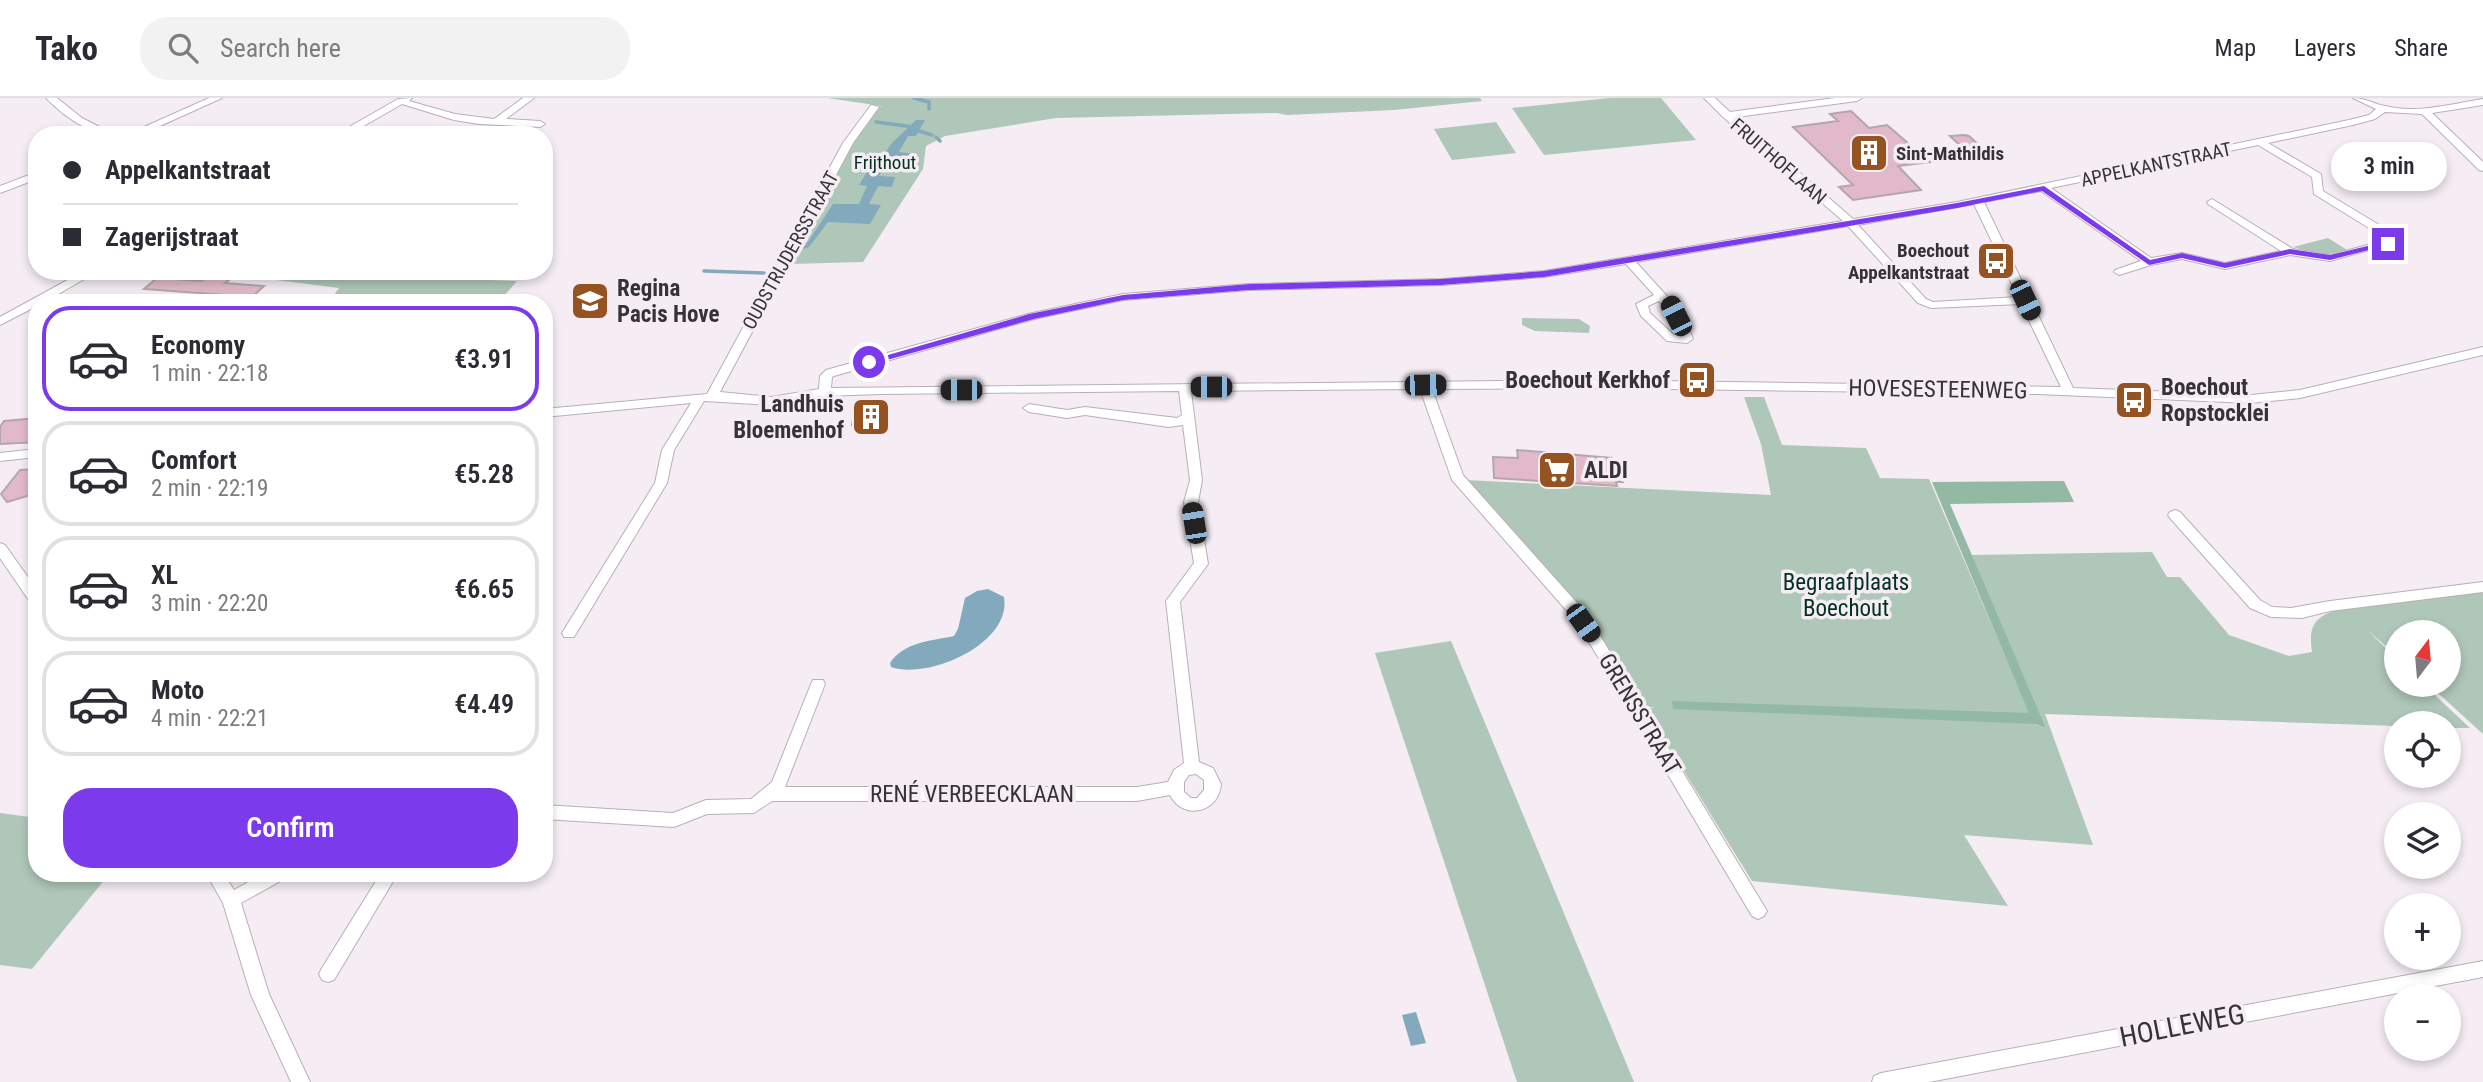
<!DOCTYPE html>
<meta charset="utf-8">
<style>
:root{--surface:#fff;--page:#f2f2f3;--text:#2b2b33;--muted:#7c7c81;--line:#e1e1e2;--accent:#7c3aed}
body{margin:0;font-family:"Roboto Condensed",sans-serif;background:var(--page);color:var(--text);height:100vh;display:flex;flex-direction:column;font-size:26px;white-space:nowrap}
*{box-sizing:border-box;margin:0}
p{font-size:23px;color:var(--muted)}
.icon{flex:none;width:38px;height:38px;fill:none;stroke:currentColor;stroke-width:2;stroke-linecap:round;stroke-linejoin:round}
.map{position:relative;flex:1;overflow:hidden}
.side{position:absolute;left:28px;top:196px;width:525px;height:588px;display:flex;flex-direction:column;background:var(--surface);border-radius:28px;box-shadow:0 4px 10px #0003}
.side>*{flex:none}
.hud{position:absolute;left:28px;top:28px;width:525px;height:154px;border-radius:28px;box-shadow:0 4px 10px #0003;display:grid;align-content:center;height:154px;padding:0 35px;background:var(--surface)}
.needle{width:46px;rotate:16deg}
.tools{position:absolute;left:2384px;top:522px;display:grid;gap:14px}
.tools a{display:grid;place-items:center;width:77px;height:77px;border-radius:50%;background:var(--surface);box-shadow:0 4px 10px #0003;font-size:35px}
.end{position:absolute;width:32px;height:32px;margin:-16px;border:9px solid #7c3aed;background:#fff;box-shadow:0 0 0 4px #fff}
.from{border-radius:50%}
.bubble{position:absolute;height:49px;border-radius:24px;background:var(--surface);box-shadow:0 4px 10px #0003;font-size:23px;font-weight:600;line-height:49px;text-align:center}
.car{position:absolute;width:21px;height:42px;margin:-21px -10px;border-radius:9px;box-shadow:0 0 5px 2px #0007;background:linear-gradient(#222 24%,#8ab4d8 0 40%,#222 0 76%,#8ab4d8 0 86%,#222 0)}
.hud b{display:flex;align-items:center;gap:24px;height:66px;font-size:26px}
.hud b+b{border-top:2px solid var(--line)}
.hud i{width:18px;height:18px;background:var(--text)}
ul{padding:12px 0 0;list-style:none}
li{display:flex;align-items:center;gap:21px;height:105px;margin:0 14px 10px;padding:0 21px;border:4px solid var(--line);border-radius:28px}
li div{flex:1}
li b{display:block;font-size:26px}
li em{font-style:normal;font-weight:600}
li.on{border-color:var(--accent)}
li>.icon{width:63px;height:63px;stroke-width:1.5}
.button{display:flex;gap:14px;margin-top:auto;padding:14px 35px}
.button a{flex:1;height:80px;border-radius:28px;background:var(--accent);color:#fff;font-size:28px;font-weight:600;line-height:80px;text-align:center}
header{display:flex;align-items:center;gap:42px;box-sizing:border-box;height:98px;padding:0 35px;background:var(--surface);border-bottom:2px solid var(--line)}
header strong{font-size:33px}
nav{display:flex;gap:38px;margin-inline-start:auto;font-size:24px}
.search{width:490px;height:63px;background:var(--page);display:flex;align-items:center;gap:18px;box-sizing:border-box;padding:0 24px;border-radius:28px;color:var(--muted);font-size:26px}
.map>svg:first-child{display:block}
.green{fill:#aec7b8}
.forest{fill:#93b8a3}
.water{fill:#83aabc}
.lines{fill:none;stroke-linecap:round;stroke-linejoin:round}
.stream{stroke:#83aabc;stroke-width:3.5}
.building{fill:#e1b9c8;stroke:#b3a7ac;stroke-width:2}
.minor-casing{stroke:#b8afb7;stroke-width:2}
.minor{fill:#fff;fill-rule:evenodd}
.route{fill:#7c3aed}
.labels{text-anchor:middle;stroke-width:7;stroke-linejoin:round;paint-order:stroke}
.far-poi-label{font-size:19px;font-weight:bold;fill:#363336;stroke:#f5ecf4;text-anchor:start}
.far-street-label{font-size:19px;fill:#363336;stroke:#f5ecf4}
.far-park-label{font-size:19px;fill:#00331f;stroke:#f5ecf4}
.poi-label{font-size:23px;font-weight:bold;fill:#363336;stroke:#f5ecf4;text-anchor:start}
.street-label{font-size:23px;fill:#363336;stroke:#f5ecf4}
.park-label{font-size:23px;fill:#00331f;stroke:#f5ecf4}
.near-street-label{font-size:28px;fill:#363336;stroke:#f5ecf4}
</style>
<header>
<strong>Tako</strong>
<div class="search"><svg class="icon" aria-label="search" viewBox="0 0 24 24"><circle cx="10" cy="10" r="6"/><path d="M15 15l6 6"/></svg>Search here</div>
<nav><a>Map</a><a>Layers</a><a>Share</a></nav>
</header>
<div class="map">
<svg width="2483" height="984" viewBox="0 0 2483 984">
<rect width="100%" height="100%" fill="#f5ecf4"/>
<!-- green -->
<g class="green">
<polygon points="828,0 1480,0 1482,3 1394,12 1287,17 1277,15 1056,20 945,38 926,48 923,71 863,164 790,166 857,38 881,8"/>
<polygon points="1610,0 1661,0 1696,42 1544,57 1512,10"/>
<polygon points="1496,24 1516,55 1452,62 1434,31"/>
<polygon points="2328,140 2347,152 2323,157 2293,149"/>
<polygon points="283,175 517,183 498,205 328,205 339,190 276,182"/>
<polygon points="1522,220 1579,221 1590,228 1589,235 1535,233 1522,227"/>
<path d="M1744 299H1764L1782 347 1866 350 1880 380 1929 381 2035 627 2046 630 1971 457 2152 454 2167 479H2180L2229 537 2289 558 2312 554C2308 526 2315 518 2343 510L2483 493V636L2428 586H2448V534H2396V557L2366 531 2396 560V586H2423L2470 630H2448V625H2396V628L2045 616 2093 747 1964 737 2008 808 1752 783 1645 610H1656L1642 608 1583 513 1465 382 1771 397 1761 346Z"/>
<polygon points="1451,543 1634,984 1517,984 1375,555"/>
<polygon points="0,715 37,720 37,775 110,775 32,871 0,867"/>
</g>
<!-- forest -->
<polygon class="forest" points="2064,383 2074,404 1950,406 2046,630 2034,626 1673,611 1672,603 2029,615 1932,384"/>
<!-- water -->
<g class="water">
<polygon points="916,22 925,22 916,38 908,38 899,54 915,56 913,63 899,61 895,66 910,68 908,72 882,73 879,78 895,79 892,89 878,88 869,106 881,107 870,126 828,124 809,149 804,151 802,148 806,147 833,106 859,106 867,88 859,87 867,74 872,73 892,45"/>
<path d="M988 491 1004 499C1012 546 928 582 891 569L890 565C904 544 930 543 954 538L958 531 965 500 977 493Z"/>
<polygon points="1416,914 1426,945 1411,948 1402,917"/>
</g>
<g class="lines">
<!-- stream -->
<g class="stream">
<polyline points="914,0 929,4 929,11"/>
<polyline points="876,24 913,29"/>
<polyline points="916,32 932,37"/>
<polyline points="936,39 940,43"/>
<polyline points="704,173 764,175"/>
</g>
</g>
<!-- building -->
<g class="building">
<polygon points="1851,13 1869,30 1887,27 1930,64 1898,68 1921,92 1853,102 1839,89 1853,87 1793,29 1838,23 1830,16"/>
<polygon points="1964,37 1969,38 1983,51 1966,53 1950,38"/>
<polygon points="206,179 230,181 225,185 264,188 252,199 144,191 157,180 202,183"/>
<polygon points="887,311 883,326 852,327 855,313"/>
<polygon points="37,320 37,344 0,346 0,329 4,323"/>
<polygon points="1517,352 1612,360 1613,364 1620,365 1623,384 1616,384 1617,388 1494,380 1493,359 1518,360"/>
<polygon points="37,371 37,395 7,404 1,396 20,372"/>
</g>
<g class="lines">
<defs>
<g id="minor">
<path d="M46 0H57L82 20 115 37C89 37 64 18 46 0Z"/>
<polygon points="209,0 222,0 140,37 126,37"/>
<polygon points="412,0 409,3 455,16 494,21 523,0 534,0 506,21 540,23 545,26 540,29 479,26 454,22 402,6 348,37 335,37 398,1"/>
<path d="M1704 0H1715L1730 14 1835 0H1862L1857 3 1736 19 1853 121 1957 104 2349 22 2369 17 2376 11 2353 0C2366 0 2373 6 2385 8 2416 16 2452 6 2483 1V7L2432 15 2483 64V73L2479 72 2422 16 2385 14 2375 21 2353 27 2268 45 2321 76 2323 93 2394 136 2397 144 2330 163 2290 157 2225 171 2182 161 2151 167 2119 177 2114 174 2115 172 2141 163 2041 93 1984 104 2073 290 2251 297 2300 292 2483 249V257L2300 300 2251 305 2037 296 1591 290 1432 291 1463 377 1577 505 1599 536 1764 808 1767 813 1764 818 1758 821 1752 818 1589 544 1567 513 1452 382 1420 291 1191 293 1202 382 1198 404 1208 466 1180 504 1199 664 1213 670 1221 686C1219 715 1183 723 1170 697L1137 703H772L754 715 707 716 674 729 544 721V707L673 715 706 702 751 701 772 684 811 586 813 582H823L825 586 785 689H1137L1168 684 1174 672 1184 665 1166 503 1194 465 1184 404 1190 382 1183 327 1169 329 1085 317 1067 320 1029 314 1023 310 1029 306 1067 312 1085 309 1177 320 1182 317 1179 293 881 296 825 298 772 307 704 303 674 352 667 385 574 539H564L562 535 655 385 662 352 691 305 544 319V311L707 296 843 45 871 7 879 9 853 45 720 294 772 299 819 291 820 278 826 272 1028 216 1123 196 1249 186 1442 181 1544 173 1843 123 1723 19ZM2258 47 2312 79 2314 96 2385 140 2386 142 2330 157 2293 151 2212 101 2207 104 2208 106 2281 153 2225 165 2182 155 2151 160 2051 90ZM1974 106 2018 199 1933 204 1926 201 1858 127ZM1848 128 1918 205 1931 210 2021 206 2061 289 1591 282 831 290 832 279 834 278 1034 221 1123 202 1249 192 1442 187 1544 179 1626 166 1654 197 1636 206 1641 218 1667 243 1687 245 1693 241 1688 228 1674 206 1636 164ZM1659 203 1671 218 1680 237H1674L1650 215 1648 208ZM1196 676 1204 682V692L1197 700H1191L1184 694V684L1189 677Z"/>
<polygon points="37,74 37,81 0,95 0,88"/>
<polygon points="84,173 98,173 43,205 37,205 37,208 0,227 0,219"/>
<polygon points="37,351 37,359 0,363 0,355"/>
<polygon points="2175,412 2180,414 2260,502 2272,509 2291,510 2330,503 2483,484 2483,494 2330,513 2302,520 2271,519 2250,510 2170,420 2168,417 2170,414"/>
<polygon points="0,445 5,447 37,492 37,508 32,507 0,460"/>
<polygon points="206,775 223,775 234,792 264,775 288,775 286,780 241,805 269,896 310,984 291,984 251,897 223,805"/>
<polygon points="381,775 398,775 334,882 328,884 322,882 319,876 322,870"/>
<polygon points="2483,863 2483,879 1929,984 1872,984 1874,978 1881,975"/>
</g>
</defs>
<!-- minor casing -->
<use href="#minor" class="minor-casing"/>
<!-- minor -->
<use href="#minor" class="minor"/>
</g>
<!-- route -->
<polygon class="route" points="2044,88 2150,162 2182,155 2225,165 2290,151 2330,157 2388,143 2392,146 2330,162 2290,156 2225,170 2182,160 2149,167 2042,93 1957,110 1544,179 1441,187 1249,192 1123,202 1034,221 869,267 864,264 1029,216 1123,197 1249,186 1441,181 1544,173 1957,105"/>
<!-- icons -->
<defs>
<symbol id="building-square" viewBox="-11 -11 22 22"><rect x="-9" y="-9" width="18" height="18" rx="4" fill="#955321" stroke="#f5ecf4"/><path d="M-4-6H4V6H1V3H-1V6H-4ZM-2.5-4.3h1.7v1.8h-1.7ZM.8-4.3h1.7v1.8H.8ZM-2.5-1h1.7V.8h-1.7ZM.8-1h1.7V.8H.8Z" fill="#fff"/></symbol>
<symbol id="bus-square" viewBox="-11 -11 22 22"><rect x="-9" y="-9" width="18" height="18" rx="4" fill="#955321" stroke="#f5ecf4"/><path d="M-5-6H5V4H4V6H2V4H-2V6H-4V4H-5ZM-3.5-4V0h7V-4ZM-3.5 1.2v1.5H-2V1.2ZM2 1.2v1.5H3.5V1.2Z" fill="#fff"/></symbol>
<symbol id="school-square" viewBox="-11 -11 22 22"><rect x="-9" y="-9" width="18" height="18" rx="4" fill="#955321" stroke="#f5ecf4"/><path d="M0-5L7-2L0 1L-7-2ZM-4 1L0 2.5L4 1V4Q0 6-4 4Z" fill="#fff"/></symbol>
<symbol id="supermarket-square" viewBox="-11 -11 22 22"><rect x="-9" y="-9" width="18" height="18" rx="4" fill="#955321" stroke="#f5ecf4"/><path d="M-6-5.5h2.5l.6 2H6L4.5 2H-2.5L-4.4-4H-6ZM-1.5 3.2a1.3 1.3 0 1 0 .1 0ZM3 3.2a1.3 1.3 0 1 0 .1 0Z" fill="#fff"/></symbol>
</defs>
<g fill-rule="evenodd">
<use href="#building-square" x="1847" y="33" width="44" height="44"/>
<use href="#bus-square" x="1974" y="141" width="44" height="44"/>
<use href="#school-square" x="568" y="181" width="44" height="44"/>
<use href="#bus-square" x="1675" y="260" width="44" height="44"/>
<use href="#bus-square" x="2112" y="280" width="44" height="44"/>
<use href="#building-square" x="849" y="297" width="44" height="44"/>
<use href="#supermarket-square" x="1535" y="350" width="44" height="44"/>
</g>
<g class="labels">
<!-- far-poi labels -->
<g class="far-poi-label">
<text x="1896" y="62">Sint-Mathildis</text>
<text x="1969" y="159" text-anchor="end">Boechout<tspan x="1969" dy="22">Appelkantstraat</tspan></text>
</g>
<!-- far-street labels -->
<g class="far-street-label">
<text transform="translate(1779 63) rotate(41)" y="7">FRUITHOFLAAN</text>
<text transform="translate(2156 66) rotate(-12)" y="7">APPELKANTSTRAAT</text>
<text transform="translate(790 152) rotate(-61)" y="7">OUDSTRIJDERSSTRAAT</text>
</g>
<!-- far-park labels -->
<g class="far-park-label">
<text x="885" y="71">Frijthout</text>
</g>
<!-- poi labels -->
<g class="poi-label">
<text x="617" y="198">Regina<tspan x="617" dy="26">Pacis Hove</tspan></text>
<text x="1670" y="290" text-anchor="end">Boechout Kerkhof</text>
<text x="2161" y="297">Boechout<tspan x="2161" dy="26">Ropstocklei</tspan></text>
<text x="844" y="314" text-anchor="end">Landhuis<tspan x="844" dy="26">Bloemenhof</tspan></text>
<text x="1584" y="380">ALDI</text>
</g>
<!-- street labels -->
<g class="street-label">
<text transform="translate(1938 291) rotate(1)" y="8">HOVESESTEENWEG</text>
<text transform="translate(1640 616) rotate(59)" y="8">GRENSSTRAAT</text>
<text x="972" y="704">RENÉ VERBEECKLAAN</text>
</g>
<!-- park labels -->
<g class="park-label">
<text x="1846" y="492">Begraafplaats<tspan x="1846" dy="26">Boechout</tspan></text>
</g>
<!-- near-street labels -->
<g class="near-street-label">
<text transform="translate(2182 927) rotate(-11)" y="10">HOLLEWEG</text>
</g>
</g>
</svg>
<div class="tools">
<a><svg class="needle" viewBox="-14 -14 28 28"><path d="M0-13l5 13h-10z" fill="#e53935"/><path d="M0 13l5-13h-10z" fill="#7c7c81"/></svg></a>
<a><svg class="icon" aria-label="locate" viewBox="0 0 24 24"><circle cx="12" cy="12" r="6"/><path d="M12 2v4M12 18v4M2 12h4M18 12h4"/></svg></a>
<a><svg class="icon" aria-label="layers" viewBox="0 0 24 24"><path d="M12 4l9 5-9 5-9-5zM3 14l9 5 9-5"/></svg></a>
<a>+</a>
<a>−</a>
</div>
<i class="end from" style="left:869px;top:264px"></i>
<i class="end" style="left:2388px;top:146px"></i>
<div class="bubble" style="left:2331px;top:44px;width:116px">3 min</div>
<i class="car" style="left:2025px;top:202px;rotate:155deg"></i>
<i class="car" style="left:1676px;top:218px;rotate:333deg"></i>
<i class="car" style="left:1425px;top:287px;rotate:89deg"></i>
<i class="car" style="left:1211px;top:289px;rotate:270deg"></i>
<i class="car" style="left:961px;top:292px;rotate:270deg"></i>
<i class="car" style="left:1194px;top:425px;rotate:351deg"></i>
<i class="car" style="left:1583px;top:525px;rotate:144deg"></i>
<div class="hud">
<b><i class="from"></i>Appelkantstraat</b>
<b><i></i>Zagerijstraat</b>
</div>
<section class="side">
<ul>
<li class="on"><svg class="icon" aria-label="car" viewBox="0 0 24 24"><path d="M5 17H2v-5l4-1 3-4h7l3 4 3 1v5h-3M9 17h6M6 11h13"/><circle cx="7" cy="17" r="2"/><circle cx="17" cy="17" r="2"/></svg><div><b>Economy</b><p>1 min · 22:18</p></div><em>€3.91</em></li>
<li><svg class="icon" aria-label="car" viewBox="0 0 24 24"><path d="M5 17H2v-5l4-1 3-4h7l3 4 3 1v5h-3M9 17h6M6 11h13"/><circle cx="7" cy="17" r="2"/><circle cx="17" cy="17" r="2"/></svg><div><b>Comfort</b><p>2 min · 22:19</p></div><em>€5.28</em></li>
<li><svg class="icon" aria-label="car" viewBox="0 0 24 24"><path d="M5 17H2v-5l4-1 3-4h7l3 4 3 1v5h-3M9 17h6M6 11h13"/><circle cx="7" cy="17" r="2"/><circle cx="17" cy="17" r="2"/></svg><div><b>XL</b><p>3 min · 22:20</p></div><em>€6.65</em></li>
<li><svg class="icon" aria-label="car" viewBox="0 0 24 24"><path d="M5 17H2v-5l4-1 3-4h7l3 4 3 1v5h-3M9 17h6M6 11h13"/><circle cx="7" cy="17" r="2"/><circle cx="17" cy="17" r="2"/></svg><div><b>Moto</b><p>4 min · 22:21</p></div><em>€4.49</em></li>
</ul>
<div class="button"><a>Confirm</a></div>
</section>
</div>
